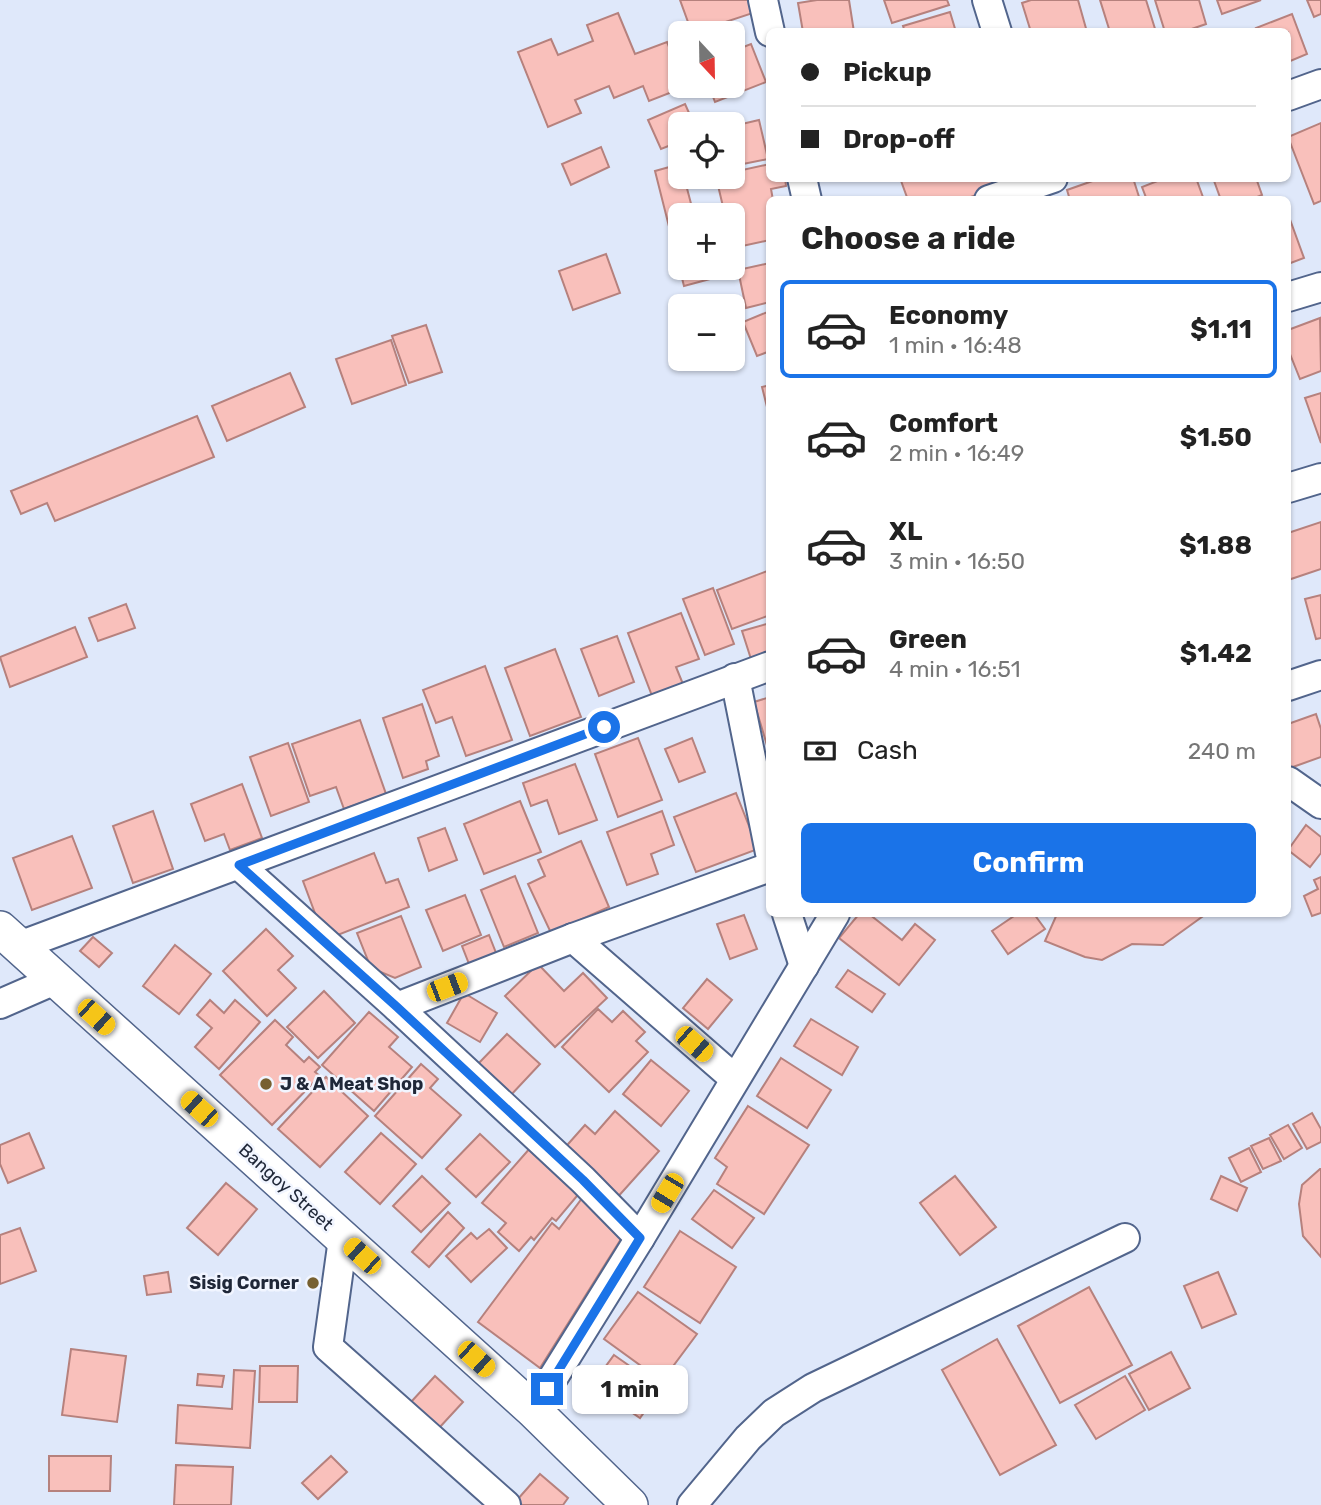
<!DOCTYPE html>
<meta charset="utf-8">
<style>
:root{--surface:#fff;--page:#f6f6f6;--text:#222;--muted:#767676;--line:#e0e0e0;--accent:#1a73e8}
body{margin:0;font-family:Rubik,sans-serif;background:var(--page);color:var(--text);height:100vh;display:flex;flex-direction:column;font-size:26px;white-space:nowrap}
*{box-sizing:border-box;margin:0}
p{font-size:23px;color:var(--muted)}
.icon{flex:none;width:38px;height:38px;fill:none;stroke:currentColor;stroke-width:2;stroke-linecap:round;stroke-linejoin:round}
.map{position:relative;flex:1;overflow:hidden}
.side{position:absolute;left:766px;top:196px;width:525px;height:721px;display:flex;flex-direction:column;background:var(--surface);border-radius:10px;box-shadow:0 2px 5px #0004}
.side>*{flex:none}
.top-card{position:absolute;left:766px;top:28px;width:525px;height:154px;border-radius:10px;box-shadow:0 2px 5px #0004;display:grid;align-content:center;height:154px;padding:0 35px;background:var(--surface)}
.needle{width:46px;rotate:158deg}
.tools{position:absolute;left:668px;top:21px;display:grid;gap:14px}
.tools a{display:grid;place-items:center;width:77px;height:77px;border-radius:10px;background:var(--surface);box-shadow:0 2px 5px #0004;font-size:35px}
.end{position:absolute;width:32px;height:32px;margin:-16px;border:9px solid #1a73e8;background:#fff;box-shadow:0 0 0 4px #fff}
.from{border-radius:50%}
.bubble{position:absolute;height:49px;border-radius:10px;background:var(--surface);box-shadow:0 2px 5px #0004;font-size:23px;font-weight:700;line-height:49px;text-align:center}
.car{position:absolute;width:21px;height:42px;margin:-21px -10px;border-radius:9px;box-shadow:0 0 5px 2px #0007;background:linear-gradient(#f5c518 24%,#345 0 40%,#f5c518 0 76%,#345 0 86%,#f5c518 0)}
.top-card b{display:flex;align-items:center;gap:24px;height:66px;font-size:26px}
.top-card b+b{border-top:2px solid var(--line)}
.top-card i{width:18px;height:18px;background:var(--text)}
ul{padding:0;list-style:none}
li{display:flex;align-items:center;gap:21px;height:98px;margin:0 14px 10px;padding:0 21px;border:4px solid transparent;border-radius:10px}
li div{flex:1}
li b{display:block;font-size:26px}
li em{font-style:normal;font-weight:700}
li.active{border-color:var(--accent)}
li>.icon{width:63px;height:63px;stroke-width:1.5}
h2{padding:0 35px;font-size:32px;line-height:84px}
.pay{display:flex;align-items:center;gap:18px;height:77px;padding:0 35px;font-size:26px}
.pay p{margin-inline-start:auto}
.cta{display:flex;gap:14px;margin-top:auto;padding:14px 35px}
.cta a{flex:1;height:80px;border-radius:10px;background:var(--accent);color:#fff;font-size:28px;font-weight:700;line-height:80px;text-align:center}
.map>svg:first-child{display:block}
.building{fill:#f9c0bb;stroke:#b6817d;stroke-width:2}
.lines{fill:none;stroke-linecap:round;stroke-linejoin:round}
.minor-casing{stroke:#52658c;stroke-width:32}
.tertiary-casing{stroke:#52658c;stroke-width:38}
.minor{stroke:#fff;stroke-width:28}
.tertiary{stroke:#fff;stroke-width:35}
.route{stroke:#1a73e8;stroke-width:9}
.poi-dot{fill:#776030;stroke:#f1f5ff;stroke-width:2.5}
.labels{text-anchor:middle;stroke-width:5;stroke-linejoin:round;paint-order:stroke}
.poi-label{font-size:18px;font-weight:bold;fill:#1f2738;stroke:#f1f5ff;text-anchor:start}
.street-label{font-size:18px;fill:#1f2738;stroke:#f1f5ff}
</style>
<div class="map">
<svg width="1321" height="1505" viewBox="0 0 1321 1505">
<rect width="100%" height="100%" fill="#dfe8fa"/>
<!-- building -->
<g class="building">
<polygon points="680,0 751,0 756,12 692,33"/>
<polygon points="817,0 849,0 854,32 803,32 798,3"/>
<polygon points="884,0 947,0 949,5 892,23"/>
<polygon points="1031,0 1078,0 1087,32 1031,32 1022,3"/>
<polygon points="1100,0 1146,0 1156,32 1110,32"/>
<polygon points="1155,0 1199,0 1206,24 1183,32 1165,32"/>
<polygon points="1217,0 1261,0 1222,14"/>
<polygon points="1307,0 1321,0 1321,14 1314,17"/>
<polygon points="950,12 956,32 905,32 903,26"/>
<polygon points="618,13 635,54 667,42 681,77 681,86 685,87 649,101 643,86 614,98 609,86 575,100 581,113 548,127 518,52 551,39 558,55 593,41 587,25"/>
<polygon points="1292,14 1307,54 1288,62 1288,32 1258,32 1256,28"/>
<polygon points="751,44 766,82 715,102 709,86 733,86 733,51"/>
<polygon points="685,104 694,124 681,124 681,141 661,149 648,120"/>
<polygon points="759,120 768,159 733,166 733,126"/>
<polygon points="1321,123 1321,201 1314,204 1288,137"/>
<polygon points="601,147 609,167 571,185 562,164"/>
<polygon points="680,164 681,177 684,177 694,215 681,215 681,268 707,268 710,279 684,286 655,171"/>
<polygon points="770,164 770,178 785,178 786,186 771,189 773,200 770,200 770,240 733,248 733,215 725,215 716,177 733,177 733,172"/>
<polygon points="900,178 999,178 1002,185 963,200 908,200"/>
<polygon points="1101,178 1133,178 1140,200 1070,200 1067,190"/>
<polygon points="1165,178 1196,178 1204,200 1147,200 1142,187"/>
<polygon points="1213,178 1256,178 1262,195 1250,200 1221,200"/>
<polygon points="1288,214 1304,258 1288,264"/>
<polygon points="606,254 620,293 573,310 559,271"/>
<polygon points="770,263 770,302 746,308 738,270"/>
<polygon points="770,311 770,351 757,356 743,322"/>
<polygon points="1320,318 1321,371 1300,379 1288,349 1288,330"/>
<polygon points="426,325 442,372 409,383 392,336"/>
<polygon points="391,340 406,385 352,404 336,359"/>
<polygon points="290,373 305,407 227,441 212,406"/>
<polygon points="770,385 770,419 762,387"/>
<polygon points="1321,393 1321,443 1305,398"/>
<polygon points="197,416 214,457 55,521 47,503 21,514 11,491"/>
<polygon points="1321,522 1321,569 1288,580 1288,533"/>
<polygon points="770,570 770,615 732,629 717,590"/>
<polygon points="713,588 734,644 705,655 683,599"/>
<polygon points="1321,595 1321,638 1316,639 1305,599"/>
<polygon points="126,604 135,628 98,641 89,618"/>
<polygon points="681,613 699,659 676,667 685,689 654,701 628,633"/>
<polygon points="770,623 770,653 751,659 742,631"/>
<polygon points="75,627 87,657 10,687 0,657"/>
<polygon points="617,636 634,682 599,696 581,649"/>
<polygon points="555,649 581,717 530,736 505,668"/>
<polygon points="485,666 512,740 466,756 452,717 436,723 423,690"/>
<polygon points="770,697 770,751 769,752 754,702"/>
<polygon points="422,704 439,756 426,761 428,769 403,778 383,718"/>
<polygon points="1316,714 1321,729 1321,757 1290,768 1288,724"/>
<polygon points="360,720 386,794 344,809 336,787 310,796 292,744"/>
<polygon points="638,738 662,800 618,817 595,754"/>
<polygon points="692,738 705,772 679,782 665,749"/>
<polygon points="288,743 309,802 271,816 250,757"/>
<polygon points="575,764 597,820 559,834 547,800 531,806 523,783"/>
<polygon points="242,784 262,838 230,850 224,834 205,841 191,804"/>
<polygon points="736,793 758,849 696,872 674,817"/>
<polygon points="520,801 541,852 484,874 464,824"/>
<polygon points="153,811 173,869 133,883 113,826"/>
<polygon points="662,811 674,845 651,854 658,874 627,885 607,832"/>
<polygon points="1306,825 1321,837 1321,853 1310,867 1288,850"/>
<polygon points="445,828 457,860 429,871 418,838"/>
<polygon points="72,836 92,888 32,910 13,858"/>
<polygon points="581,841 609,907 551,933 528,884 545,876 538,860"/>
<polygon points="374,853 386,883 398,879 409,907 325,940 303,881"/>
<polygon points="515,876 538,933 504,947 481,890"/>
<polygon points="1321,877 1321,913 1312,916 1304,896 1318,889 1314,880"/>
<polygon points="465,895 481,935 443,951 426,910"/>
<polygon points="859,914 869,914 902,940 915,924 935,940 899,985 839,938"/>
<polygon points="1017,914 1034,914 1045,929 1008,954 992,931"/>
<polygon points="1057,914 1206,914 1163,945 1132,944 1102,960 1085,957 1045,941"/>
<polygon points="744,915 757,949 730,959 717,924"/>
<polygon points="401,916 421,967 395,978 371,968 357,933"/>
<polygon points="266,929 293,956 278,970 296,988 267,1016 223,971"/>
<polygon points="489,935 498,958 471,969 462,946"/>
<polygon points="93,937 112,953 99,967 80,951"/>
<polygon points="175,945 211,974 179,1014 143,986"/>
<polygon points="538,964 564,991 583,973 607,998 555,1047 505,996"/>
<polygon points="848,970 885,994 872,1012 836,987"/>
<polygon points="707,979 732,1000 708,1029 683,1008"/>
<polygon points="324,991 355,1023 318,1058 287,1027"/>
<polygon points="464,993 497,1013 480,1042 447,1023"/>
<polygon points="210,1000 224,1013 235,1000 260,1022 219,1069 195,1047 212,1028 197,1015"/>
<polygon points="598,1009 612,1022 623,1011 645,1032 636,1041 648,1052 609,1092 562,1047"/>
<polygon points="369,1012 398,1037 389,1047 412,1067 374,1111 322,1065"/>
<polygon points="811,1019 858,1047 842,1075 794,1046"/>
<polygon points="275,1020 293,1037 286,1045 304,1062 309,1057 320,1067 315,1072 320,1076 272,1125 220,1075"/>
<polygon points="507,1034 540,1064 510,1096 477,1065"/>
<polygon points="781,1058 831,1090 807,1128 757,1096"/>
<polygon points="651,1060 689,1091 661,1126 623,1094"/>
<polygon points="421,1064 438,1079 430,1088 461,1115 422,1158 375,1116"/>
<polygon points="326,1077 368,1116 320,1167 278,1129"/>
<polygon points="748,1106 809,1145 764,1214 717,1184 727,1167 715,1158"/>
<polygon points="615,1111 659,1151 615,1200 561,1152 585,1125 595,1134"/>
<polygon points="1312,1113 1321,1129 1321,1142 1307,1149 1293,1124"/>
<polygon points="1288,1125 1302,1148 1284,1159 1270,1135"/>
<polygon points="29,1133 44,1168 8,1183 0,1164 0,1145"/>
<polygon points="381,1133 416,1164 380,1204 345,1172"/>
<polygon points="480,1134 510,1162 476,1197 446,1169"/>
<polygon points="1269,1138 1281,1161 1263,1169 1251,1146"/>
<polygon points="531,1147 582,1190 556,1221 552,1218 534,1240 531,1237 519,1251 498,1232 506,1223 482,1203"/>
<polygon points="1249,1148 1261,1172 1241,1182 1229,1158"/>
<polygon points="1320,1169 1321,1169 1321,1257 1303,1236 1299,1204 1302,1185"/>
<polygon points="422,1176 450,1203 421,1232 393,1206"/>
<polygon points="955,1176 996,1227 960,1255 920,1203"/>
<polygon points="1221,1176 1247,1188 1237,1211 1211,1199"/>
<polygon points="226,1183 257,1209 218,1255 187,1228"/>
<polygon points="714,1190 754,1218 732,1248 692,1219"/>
<polygon points="583,1197 626,1231 540,1368 478,1322 552,1223 559,1229"/>
<polygon points="448,1212 464,1228 429,1267 412,1252"/>
<polygon points="20,1228 36,1271 0,1284 0,1235"/>
<polygon points="489,1229 507,1248 471,1282 446,1256 471,1233 477,1239"/>
<polygon points="680,1231 736,1267 700,1323 644,1287"/>
<polygon points="168,1272 171,1292 147,1295 144,1276"/>
<polygon points="1218,1272 1236,1314 1202,1328 1184,1286"/>
<polygon points="1089,1287 1132,1365 1060,1403 1018,1326"/>
<polygon points="638,1292 697,1334 662,1381 604,1339"/>
<polygon points="997,1339 1056,1445 1000,1475 942,1370"/>
<polygon points="71,1349 126,1356 117,1422 62,1415"/>
<polygon points="1171,1352 1190,1388 1149,1410 1129,1374"/>
<polygon points="614,1355 661,1388 640,1418 592,1385"/>
<polygon points="260,1366 298,1366 297,1402 259,1402"/>
<polygon points="234,1370 255,1371 250,1448 176,1443 178,1405 232,1409"/>
<polygon points="198,1374 224,1376 222,1387 197,1385"/>
<polygon points="435,1376 463,1402 439,1428 411,1402"/>
<polygon points="1125,1376 1145,1410 1096,1439 1075,1405"/>
<polygon points="49,1456 111,1456 110,1491 49,1491"/>
<polygon points="331,1456 347,1472 318,1499 302,1483"/>
<polygon points="176,1465 233,1467 231,1505 174,1505"/>
<polygon points="540,1474 568,1498 563,1505 522,1505 517,1500"/>
</g>
<g class="lines">
<defs>
<g id="minor">
<polyline points="763,0 770,32"/>
<polyline points="987,0 997,32"/>
<polyline points="1288,96 1321,84"/>
<polyline points="802,178 807,200"/>
<polyline points="989,200 1053,178"/>
<polyline points="1288,297 1321,287"/>
<polyline points="1288,488 1321,478"/>
<polyline points="735,678 770,853"/>
<polyline points="1288,686 1321,675"/>
<polyline points="1288,781 1321,804"/>
<polyline points="239,865 397,1007 583,1180 640,1238"/>
<polyline points="787,914 804,966"/>
<polyline points="573,938 735,1079"/>
<polyline points="19,946 770,666"/>
<polyline points="0,1004 55,980"/>
<polyline points="397,1007 573,938 770,867"/>
<polyline points="343,1239 328,1347 506,1505"/>
<polyline points="533,1410 640,1238 835,914"/>
<polyline points="692,1505 748,1438 774,1413 813,1388 1125,1238"/>
</g>
<polyline id="tertiary" points="0,929 533,1410 630,1505"/>
</defs>
<!-- minor casing -->
<use href="#minor" class="minor-casing"/>
<!-- tertiary casing -->
<use href="#tertiary" class="tertiary-casing"/>
<!-- minor -->
<use href="#minor" class="minor"/>
<!-- tertiary -->
<use href="#tertiary" class="tertiary"/>
</g>
<g class="lines">
<!-- route -->
<polyline class="route" points="547,1389 640,1238 583,1180 397,1007 239,865 604,727"/>
</g>
<!-- markers -->
<g class="poi-dot">
<circle cx="266" cy="1084" r="7"/>
<circle cx="313" cy="1283" r="7"/>
</g>
<g class="labels">
<!-- poi labels -->
<g class="poi-label">
<text x="280" y="1090">J &amp; A Meat Shop</text>
<text x="299" y="1289" text-anchor="end">Sisig Corner</text>
</g>
<!-- street labels -->
<g class="street-label">
<text transform="translate(286 1187) rotate(42)" y="6">Bangoy Street</text>
</g>
</g>
</svg>
<div class="tools">
<a><svg class="needle" viewBox="-14 -14 28 28"><path d="M0-13l5 13h-10z" fill="#e53935"/><path d="M0 13l5-13h-10z" fill="#767676"/></svg></a>
<a><svg class="icon" aria-label="locate" viewBox="0 0 24 24"><circle cx="12" cy="12" r="6"/><path d="M12 2v4M12 18v4M2 12h4M18 12h4"/></svg></a>
<a>+</a>
<a>−</a>
</div>
<i class="end from" style="left:604px;top:727px"></i>
<i class="end" style="left:547px;top:1389px"></i>
<div class="bubble" style="left:572px;top:1365px;width:116px">1 min</div>
<i class="car" style="left:447px;top:987px;rotate:69deg"></i>
<i class="car" style="left:96px;top:1017px;rotate:132deg"></i>
<i class="car" style="left:694px;top:1044px;rotate:131deg"></i>
<i class="car" style="left:199px;top:1109px;rotate:312deg"></i>
<i class="car" style="left:667px;top:1193px;rotate:211deg"></i>
<i class="car" style="left:362px;top:1256px;rotate:312deg"></i>
<i class="car" style="left:476px;top:1359px;rotate:132deg"></i>
<div class="top-card">
<b><i class="from"></i>Pickup</b>
<b><i></i>Drop-off</b>
</div>
<section class="side">
<h2>Choose a ride</h2>
<ul>
<li class="active"><svg class="icon" aria-label="car" viewBox="0 0 24 24"><path d="M5 17H2v-5l4-1 3-4h7l3 4 3 1v5h-3M9 17h6M6 11h13"/><circle cx="7" cy="17" r="2"/><circle cx="17" cy="17" r="2"/></svg><div><b>Economy</b><p>1 min · 16:48</p></div><em>$1.11</em></li>
<li><svg class="icon" aria-label="car" viewBox="0 0 24 24"><path d="M5 17H2v-5l4-1 3-4h7l3 4 3 1v5h-3M9 17h6M6 11h13"/><circle cx="7" cy="17" r="2"/><circle cx="17" cy="17" r="2"/></svg><div><b>Comfort</b><p>2 min · 16:49</p></div><em>$1.50</em></li>
<li><svg class="icon" aria-label="car" viewBox="0 0 24 24"><path d="M5 17H2v-5l4-1 3-4h7l3 4 3 1v5h-3M9 17h6M6 11h13"/><circle cx="7" cy="17" r="2"/><circle cx="17" cy="17" r="2"/></svg><div><b>XL</b><p>3 min · 16:50</p></div><em>$1.88</em></li>
<li><svg class="icon" aria-label="car" viewBox="0 0 24 24"><path d="M5 17H2v-5l4-1 3-4h7l3 4 3 1v5h-3M9 17h6M6 11h13"/><circle cx="7" cy="17" r="2"/><circle cx="17" cy="17" r="2"/></svg><div><b>Green</b><p>4 min · 16:51</p></div><em>$1.42</em></li>
</ul>
<div class="pay"><svg class="icon" aria-label="cash" viewBox="0 0 24 24"><path d="M3 7h18v10H3z"/><circle cx="12" cy="12" r="2"/></svg>Cash<p>240 m</p></div>
<div class="cta"><a>Confirm</a></div>
</section>
</div>
